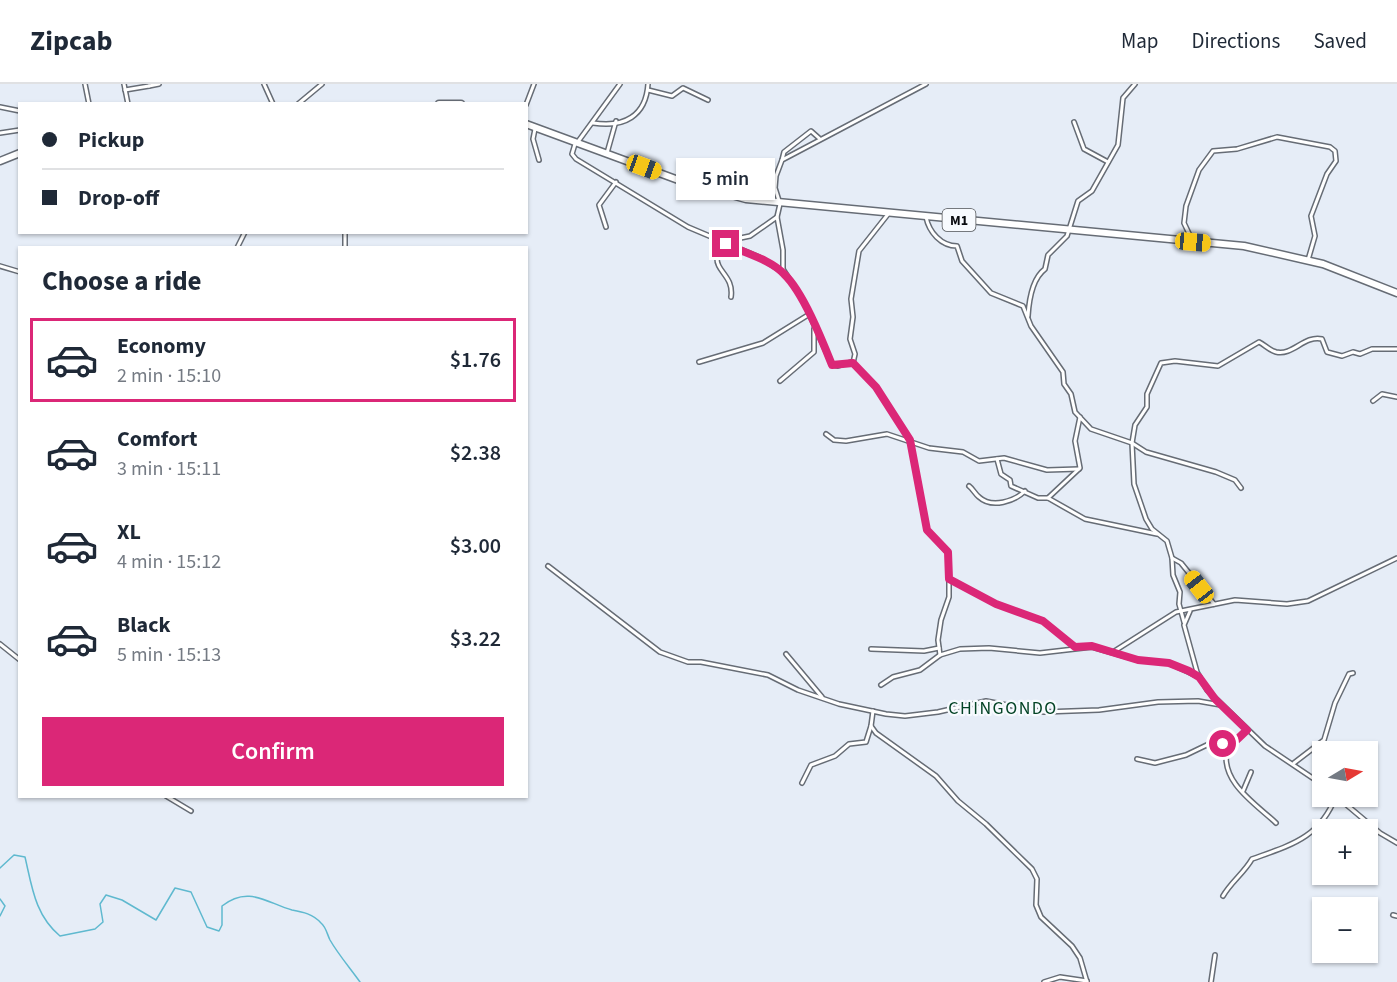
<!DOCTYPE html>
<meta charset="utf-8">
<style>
:root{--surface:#fff;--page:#f2f2f3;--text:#1f2937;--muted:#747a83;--line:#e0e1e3;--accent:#db2777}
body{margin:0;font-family:"Source Sans 3",sans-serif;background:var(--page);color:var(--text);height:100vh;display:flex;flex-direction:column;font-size:22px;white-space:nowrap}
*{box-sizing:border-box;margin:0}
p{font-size:20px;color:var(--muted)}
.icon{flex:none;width:33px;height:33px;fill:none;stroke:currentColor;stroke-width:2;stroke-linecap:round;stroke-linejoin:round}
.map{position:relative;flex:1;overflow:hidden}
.drawer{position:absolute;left:18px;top:162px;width:510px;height:552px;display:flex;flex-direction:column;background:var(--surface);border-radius:0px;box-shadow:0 2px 4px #0004}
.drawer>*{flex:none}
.banner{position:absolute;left:18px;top:18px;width:510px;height:132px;border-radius:0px;box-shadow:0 2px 4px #0004;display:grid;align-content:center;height:132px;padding:0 24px;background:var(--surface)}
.needle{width:39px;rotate:80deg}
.tools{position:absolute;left:1312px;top:657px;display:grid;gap:12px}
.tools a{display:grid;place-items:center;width:66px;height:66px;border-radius:0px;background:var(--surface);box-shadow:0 2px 4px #0004;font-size:30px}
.end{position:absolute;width:27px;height:27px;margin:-14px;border:8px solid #db2777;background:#fff;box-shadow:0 0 0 3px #fff}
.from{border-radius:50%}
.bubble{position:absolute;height:42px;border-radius:0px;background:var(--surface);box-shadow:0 2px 4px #0004;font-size:20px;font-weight:600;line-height:42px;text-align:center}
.car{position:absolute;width:18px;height:36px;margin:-18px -9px;border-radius:8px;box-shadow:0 0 4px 2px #0007;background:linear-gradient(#f5c518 24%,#345 0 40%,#f5c518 0 76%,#345 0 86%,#f5c518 0)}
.banner b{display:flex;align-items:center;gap:21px;height:57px;font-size:22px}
.banner b+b{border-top:2px solid var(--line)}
.banner i{width:15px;height:15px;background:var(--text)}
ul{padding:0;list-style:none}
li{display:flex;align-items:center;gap:18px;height:84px;margin:0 12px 9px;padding:0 12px;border:3px solid transparent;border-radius:0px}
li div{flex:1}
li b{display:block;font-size:22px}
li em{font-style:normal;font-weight:600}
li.active{border-color:var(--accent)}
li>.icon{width:54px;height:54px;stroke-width:1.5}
h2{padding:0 24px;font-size:27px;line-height:72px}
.action{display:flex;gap:12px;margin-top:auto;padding:12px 24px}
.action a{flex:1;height:69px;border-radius:0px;background:var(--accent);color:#fff;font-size:24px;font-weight:600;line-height:69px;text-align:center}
header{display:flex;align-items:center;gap:36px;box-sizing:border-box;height:84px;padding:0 30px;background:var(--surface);border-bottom:2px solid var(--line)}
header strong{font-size:28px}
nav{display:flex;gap:33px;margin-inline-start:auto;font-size:21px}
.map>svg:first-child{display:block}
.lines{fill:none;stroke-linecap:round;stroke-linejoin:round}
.stream{stroke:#5fb9cf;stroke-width:1.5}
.minor-casing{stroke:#666c75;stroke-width:6}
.highway-casing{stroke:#666c75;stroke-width:9}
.minor{stroke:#fff;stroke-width:3}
.highway{stroke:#fff;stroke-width:6}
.route{stroke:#db2777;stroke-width:8}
.labels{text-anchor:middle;stroke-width:4.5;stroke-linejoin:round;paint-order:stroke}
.shield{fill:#f7fafe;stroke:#505357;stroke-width:1.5}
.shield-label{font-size:14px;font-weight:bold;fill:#090b0f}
.quarter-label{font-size:18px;letter-spacing:1.5px;fill:#034325;stroke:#f7fafe}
</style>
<header>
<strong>Zipcab</strong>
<nav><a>Map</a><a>Directions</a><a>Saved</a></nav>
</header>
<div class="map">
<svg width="1397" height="898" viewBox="0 0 1397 898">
<rect width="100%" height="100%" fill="#e6edf7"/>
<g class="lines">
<!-- stream -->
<g class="stream">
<path d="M0 784 14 771 25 773C32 803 35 831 60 852L95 845 103 838 100 820 106 811 122 816 156 836 175 804 191 808 207 843 219 847 222 841V822C248 801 267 819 292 826 303 828 313 830 321 839 326 843 327 850 330 856 338 870 350 884 360 898"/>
<polyline points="0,815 5,822 0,832"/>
</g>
<defs>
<g id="minor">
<polyline points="85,0 89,20"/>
<polyline points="124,0 128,20"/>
<polyline points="264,0 273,20"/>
<polyline points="926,0 782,76 776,92 775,104 780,120 777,133 783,166 783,185 804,218 832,281 838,282 851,278 876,303 910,356 927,446 949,470 949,513 941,536 938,556 940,571"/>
<polyline points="149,2 159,0"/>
<polyline points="125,6 149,2"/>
<polyline points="648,6 672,12 683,4 708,16"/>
<polyline points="298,20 322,0"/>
<polyline points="526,21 534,0"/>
<polyline points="0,23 20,27"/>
<polyline points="1074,38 1084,65 1108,78"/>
<path d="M593 39C624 44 646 32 648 0"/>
<polyline points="535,45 533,55 539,76"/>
<polyline points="0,49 20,46"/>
<polyline points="577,59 620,0"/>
<polyline points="575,60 572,70 576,75 688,143 759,173 784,189"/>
<polyline points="607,69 616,37"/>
<polyline points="782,76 784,68 811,47 820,55"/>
<path d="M926 133C929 148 941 162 957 162L962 177 991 209 1023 222 1031 242 1063 288 1064 300 1071 310 1075 328 1091 345 1132 359 1146 368 1216 388 1235 396 1241 404"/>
<polyline points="606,143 599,121 616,98"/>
<polyline points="1192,156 1184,139 1186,122 1199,86 1213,67 1237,65 1277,53 1330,63 1335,67 1336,77 1327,90 1311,132 1315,152 1308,176"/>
<polyline points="237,164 245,148"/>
<polyline points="345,164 345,148"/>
<polyline points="0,182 20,188"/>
<path d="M731 213C734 192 716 188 717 173L731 156 750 152 777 133"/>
<path d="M1028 232C1029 216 1033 194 1045 185L1048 171 1067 152 1078 117 1092 107 1118 61 1123 14 1135 0"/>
<polyline points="699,278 763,259 808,231"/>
<polyline points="853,279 855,270 850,255 853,233 851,215 859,167 889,129"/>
<polyline points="780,297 814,268 814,245"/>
<polyline points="1373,317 1382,310 1397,313"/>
<polyline points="826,350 834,356 846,357 887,350 929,364 963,368 979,377 1004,374 1047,386 1079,385"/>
<polyline points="997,375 1001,390 1010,396 1011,402 1038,414 1048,414 1080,384 1075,357 1080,333"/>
<path d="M969 402C973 405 975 410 979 413 992 425 1015 417 1025 407"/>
<polyline points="1048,414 1085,435 1157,450"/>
<polyline points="1172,474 1181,479 1214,520"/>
<polyline points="548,482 660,568 688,578 701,578 768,591 798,606 839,620 886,630 905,632 938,628 986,617 1044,628 1099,626 1158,618 1198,617 1221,621"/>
<polyline points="949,495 996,520 1043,537 1075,563"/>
<polyline points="1190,527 1184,541 1197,588 1207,606 1265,662 1323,701"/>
<path d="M1184 538 1179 520 1180 508 1173 491 1172 474 1167 457 1152 445 1146 435 1134 400 1132 359 1135 341 1147 323V310L1161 279 1175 277 1218 282 1259 258C1265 261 1269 266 1276 268 1293 272 1304 251 1322 255L1327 268 1342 272 1353 268 1360 270 1372 265H1397"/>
<polyline points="0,560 20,576"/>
<polyline points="871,565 924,567 939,564"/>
<polyline points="1113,568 1176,528 1235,516 1287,520 1308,517 1397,474"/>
<polyline points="786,570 822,613"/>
<polyline points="881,601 893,593 920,586 940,571 960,565 989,564 1040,569 1092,563 1138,576 1169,579 1199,593"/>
<polyline points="873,627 871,642 876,649 936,692 958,717 986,740 1032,785 1037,795 1036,821 1041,833 1072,862 1080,874 1087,898"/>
<path d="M1247 646 1227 666C1220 698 1256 720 1276 739"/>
<polyline points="1137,675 1155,679 1186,671 1213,658 1228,664"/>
<polyline points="1294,679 1324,656 1335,619 1349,590 1353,589"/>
<polyline points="802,699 811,681 835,672 849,660 866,658 871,642"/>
<polyline points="1243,707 1251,688"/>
<polyline points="166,712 191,727"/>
<polyline points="1336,712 1380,749 1397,759"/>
<path d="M1223 812C1231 798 1244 789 1252 775 1291 761 1320 754 1336 712"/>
<polyline points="1393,831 1397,832"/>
<polyline points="1044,898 1060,893 1087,897"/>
<polyline points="1211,898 1215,871"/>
</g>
<g id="highway">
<polyline points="439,20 461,20"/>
<polyline points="526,40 681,97 746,115 1244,162 1323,180 1397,209"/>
<polyline points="0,77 20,69"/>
</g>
</defs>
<!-- minor casing -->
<use href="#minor" class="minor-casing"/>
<!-- highway casing -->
<use href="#highway" class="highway-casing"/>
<!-- minor -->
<use href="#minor" class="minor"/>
<!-- highway -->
<use href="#highway" class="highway"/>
</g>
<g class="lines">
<!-- route -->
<path class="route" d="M726 160C744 169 770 175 784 190 803 208 822 256 832 281L853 279 876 303 910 356 927 446 948 468 949 495 996 520 1043 537 1075 563 1092 562 1138 576 1169 579 1189 587 1199 593 1215 615 1247 646 1228 664 1223 660"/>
</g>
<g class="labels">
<!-- shield labels -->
<rect class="shield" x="942.5" y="125" width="33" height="22" rx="4.5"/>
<g class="shield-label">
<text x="959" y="141">M1</text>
</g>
<!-- quarter labels -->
<g class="quarter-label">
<text x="1003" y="630">CHINGONDO</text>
</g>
</g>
</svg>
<div class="tools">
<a><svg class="needle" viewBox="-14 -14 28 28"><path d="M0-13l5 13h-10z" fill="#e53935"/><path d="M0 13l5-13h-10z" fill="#747a83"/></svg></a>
<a>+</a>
<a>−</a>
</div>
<i class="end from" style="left:1223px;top:660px"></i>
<i class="end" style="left:726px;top:160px"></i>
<div class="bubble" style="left:676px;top:74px;width:99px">5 min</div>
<i class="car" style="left:644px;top:83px;rotate:110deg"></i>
<i class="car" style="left:1193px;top:158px;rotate:95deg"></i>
<i class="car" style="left:1199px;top:503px;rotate:322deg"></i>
<div class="banner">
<b><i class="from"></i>Pickup</b>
<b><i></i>Drop-off</b>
</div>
<section class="drawer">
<h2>Choose a ride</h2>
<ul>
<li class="active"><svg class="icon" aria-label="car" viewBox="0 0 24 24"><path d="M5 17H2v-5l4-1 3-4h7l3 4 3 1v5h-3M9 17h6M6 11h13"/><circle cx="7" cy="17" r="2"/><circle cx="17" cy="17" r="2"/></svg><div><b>Economy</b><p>2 min · 15:10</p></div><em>$1.76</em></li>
<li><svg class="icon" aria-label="car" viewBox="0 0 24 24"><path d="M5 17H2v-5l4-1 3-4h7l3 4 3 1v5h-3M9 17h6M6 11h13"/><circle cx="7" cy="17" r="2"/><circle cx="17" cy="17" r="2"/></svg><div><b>Comfort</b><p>3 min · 15:11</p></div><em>$2.38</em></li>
<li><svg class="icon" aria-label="car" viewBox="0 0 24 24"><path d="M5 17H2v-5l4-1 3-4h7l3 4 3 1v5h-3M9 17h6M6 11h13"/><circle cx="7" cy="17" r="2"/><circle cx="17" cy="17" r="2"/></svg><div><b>XL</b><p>4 min · 15:12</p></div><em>$3.00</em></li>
<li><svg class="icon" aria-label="car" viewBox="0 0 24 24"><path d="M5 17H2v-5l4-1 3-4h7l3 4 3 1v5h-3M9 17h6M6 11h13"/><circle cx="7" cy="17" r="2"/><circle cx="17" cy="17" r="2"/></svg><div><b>Black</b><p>5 min · 15:13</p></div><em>$3.22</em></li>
</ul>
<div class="action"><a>Confirm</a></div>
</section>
</div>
